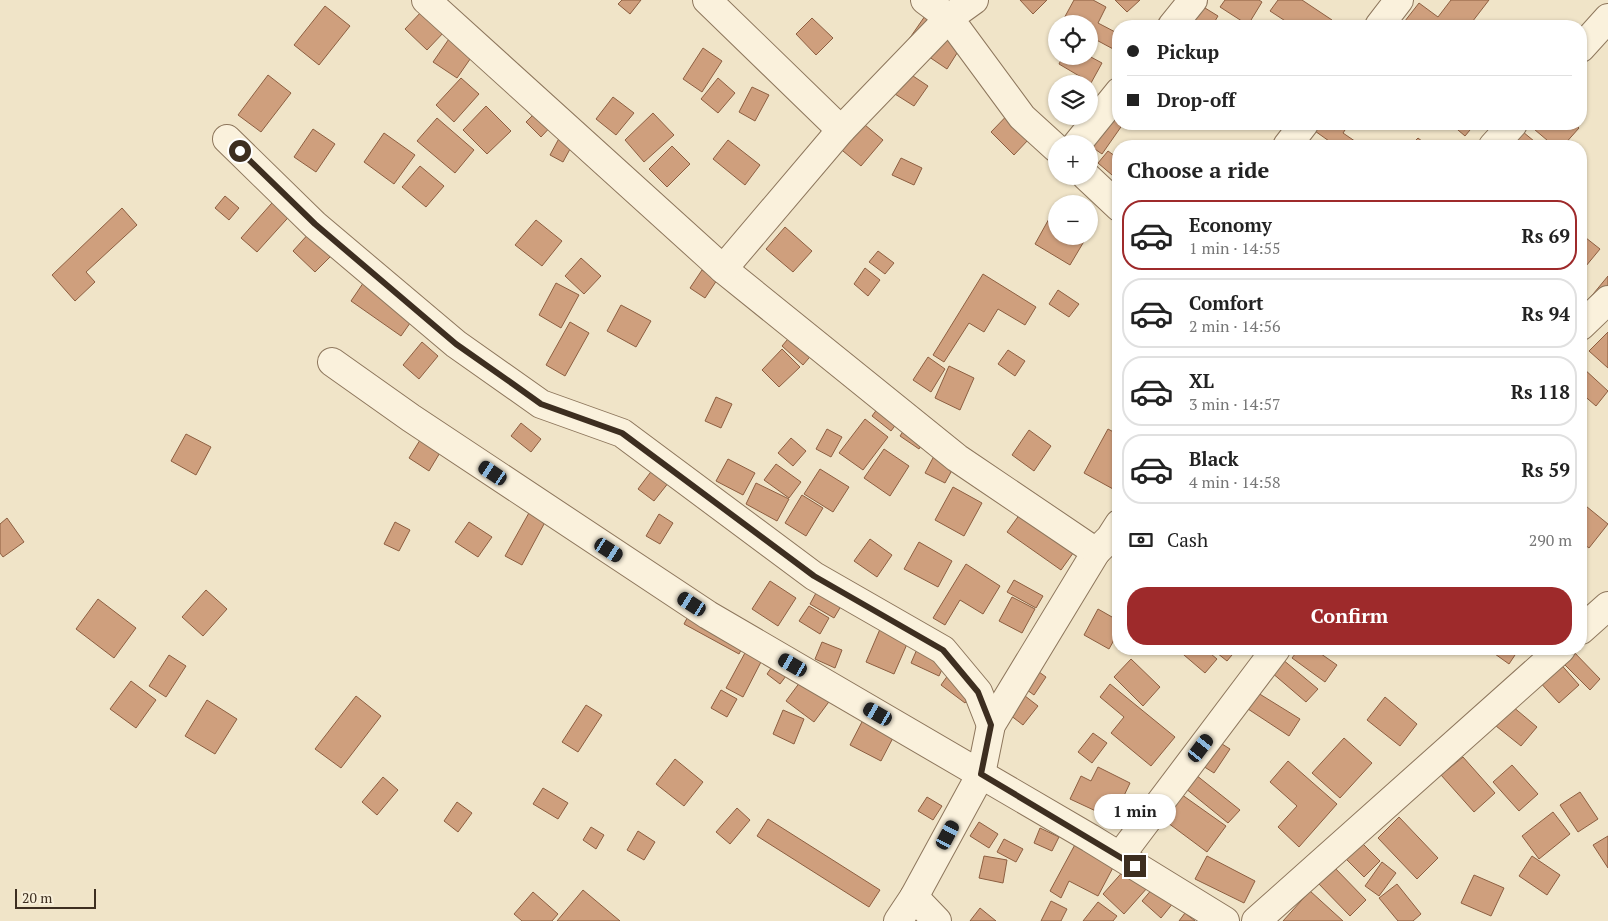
<!DOCTYPE html>
<meta charset="utf-8">
<style>
:root{--surface:#fff;--page:#f6f6f6;--text:#222;--muted:#767676;--line:#e0e0e0;--accent:#9e2a2b}
body{margin:0;font-family:"PT Serif",serif;background:var(--page);color:var(--text);height:100vh;display:flex;flex-direction:column;font-size:19px;white-space:nowrap}
*{box-sizing:border-box;margin:0}
p{font-size:16px;color:var(--muted)}
.icon{flex:none;width:28px;height:28px;fill:none;stroke:currentColor;stroke-width:2;stroke-linecap:round;stroke-linejoin:round}
.map{position:relative;flex:1;overflow:hidden}
.sheet{position:absolute;left:1112px;top:140px;width:475px;height:515px;display:flex;flex-direction:column;background:var(--surface);border-radius:20px;box-shadow:0 1px 4px #0004}
.sheet>*{flex:none}
.banner{position:absolute;left:1112px;top:20px;width:475px;height:110px;border-radius:20px;box-shadow:0 1px 4px #0004;display:grid;align-content:center;height:110px;padding:0 15px;background:var(--surface)}
.buttons{position:absolute;left:1048px;top:15px;display:grid;gap:10px}
.buttons a{display:grid;place-items:center;width:50px;height:50px;border-radius:50%;background:var(--surface);box-shadow:0 1px 4px #0004;font-size:25px}
.scale{position:absolute;left:15px;bottom:12px;width:81px;box-sizing:border-box;padding-left:5px;border:2px solid #3d2e20;border-top:0;font-size:14px;line-height:18px;white-space:nowrap;color:#3d2e20;-webkit-text-stroke:4px #f7eed8;paint-order:stroke}
.end{position:absolute;width:22px;height:22px;margin:-11px;border:6px solid #3d2e20;background:#fff;box-shadow:0 0 0 2px #fff}
.from{border-radius:50%}
.bubble{position:absolute;height:35px;border-radius:18px;background:var(--surface);box-shadow:0 1px 4px #0004;font-size:16px;font-weight:700;line-height:35px;text-align:center}
.car{position:absolute;width:15px;height:30px;margin:-15px -8px;border-radius:6px;box-shadow:0 0 4px 1px #0007;background:linear-gradient(#222 24%,#8ab4d8 0 40%,#222 0 76%,#8ab4d8 0 86%,#222 0)}
.banner b{display:flex;align-items:center;gap:18px;height:48px;font-size:19px}
.banner b+b{border-top:1px solid var(--line)}
.banner i{width:12px;height:12px;background:var(--text)}
ul{padding:0;list-style:none}
li{display:flex;align-items:center;gap:15px;height:70px;margin:0 10px 8px;padding:0 5px;border:2px solid var(--line);border-radius:20px}
li div{flex:1}
li b{display:block;font-size:19px}
li em{font-style:normal;font-weight:700}
li.current{border-color:var(--accent)}
li>.icon{width:45px;height:45px;stroke-width:1.5}
h2{padding:0 15px;font-size:22px;line-height:60px}
.pay{display:flex;align-items:center;gap:12px;height:55px;padding:0 15px;font-size:19px}
.pay p{margin-inline-start:auto}
.action{display:flex;gap:10px;margin-top:auto;padding:10px 15px}
.action a{flex:1;height:58px;border-radius:20px;background:var(--accent);color:#fff;font-size:20px;font-weight:700;line-height:58px;text-align:center}
.map>svg:first-child{display:block}
.building{fill:#cf9f7d;stroke:#8d5f41}
.lines{fill:none;stroke-linecap:round;stroke-linejoin:round}
.minor-casing{stroke:#8d765c;stroke-width:30}
.minor{stroke:#faf1dc;stroke-width:28}
.route{stroke:#3d2e20;stroke-width:6}
</style>
<div class="map">
<svg width="1608" height="921" viewBox="0 0 1608 921">
<rect width="100%" height="100%" fill="#f0e4c8"/>
<!-- building -->
<g class="building">
<polygon points="622,0 641,0 630,14 618,4"/>
<polygon points="1020,0 1047,0 1033,14"/>
<polygon points="1074,0 1093,0 1106,7 1098,23 1119,34 1119,42 1115,50 1089,36 1089,24 1062,22"/>
<polygon points="1115,0 1140,0 1127,12"/>
<polygon points="1192,0 1218,16 1212,26 1205,26 1189,16"/>
<polygon points="1225,0 1259,0 1262,2 1248,25 1220,7"/>
<polygon points="1278,0 1302,0 1332,20 1328,26 1293,26 1270,11"/>
<polygon points="1451,0 1489,0 1469,26 1401,26 1419,3 1438,17"/>
<polygon points="325,6 350,26 319,65 294,45"/>
<polygon points="423,10 445,31 427,50 405,29"/>
<polygon points="925,16 964,42 947,69 907,42"/>
<polygon points="812,18 833,38 816,55 796,34"/>
<polygon points="462,20 486,36 457,78 433,62"/>
<polygon points="703,48 722,61 702,92 683,79"/>
<polygon points="1063,56 1089,56 1102,63 1091,83 1059,64"/>
<polygon points="901,68 928,86 914,106 887,89"/>
<polygon points="268,75 291,93 261,132 238,115"/>
<polygon points="461,78 479,94 454,122 436,105"/>
<polygon points="718,78 735,93 718,113 701,99"/>
<polygon points="752,87 769,95 755,121 739,112"/>
<polygon points="613,97 634,113 616,135 596,119"/>
<polygon points="1020,102 1043,124 1014,155 991,132"/>
<polygon points="486,106 511,131 487,154 463,130"/>
<polygon points="540,108 555,122 541,137 526,122"/>
<polygon points="1119,111 1119,124 1123,124 1102,154 1089,145"/>
<polygon points="653,113 674,135 644,162 625,140"/>
<polygon points="853,115 883,140 861,166 831,141"/>
<polygon points="437,118 474,150 455,173 417,141"/>
<polygon points="1305,124 1349,124 1343,133 1362,146 1326,146 1329,141"/>
<polygon points="1451,124 1475,124 1465,136"/>
<polygon points="1528,124 1575,124 1579,128 1563,146 1554,146"/>
<polygon points="1517,127 1540,146 1500,146"/>
<polygon points="313,129 335,144 316,172 294,157"/>
<polygon points="563,131 576,138 563,162 550,155"/>
<polygon points="384,133 415,155 394,184 364,162"/>
<polygon points="1418,138 1428,146 1410,146"/>
<polygon points="728,140 760,165 745,185 713,159"/>
<polygon points="672,146 690,164 667,187 649,169"/>
<polygon points="1108,151 1119,159 1119,181 1098,163"/>
<polygon points="901,158 922,168 914,185 892,175"/>
<polygon points="420,166 444,186 426,207 402,187"/>
<polygon points="279,195 295,210 257,252 241,238"/>
<polygon points="225,196 239,208 229,220 215,208"/>
<polygon points="122,208 137,225 86,272 95,282 75,301 52,275"/>
<polygon points="1050,217 1056,221 1056,236 1082,236 1086,238 1070,265 1035,244"/>
<polygon points="536,220 562,241 542,266 515,245"/>
<polygon points="785,227 812,251 793,272 766,249"/>
<polygon points="311,231 334,253 315,272 293,251"/>
<polygon points="1581,234 1600,249 1581,272"/>
<polygon points="878,251 894,263 885,274 869,262"/>
<polygon points="581,258 601,276 584,294 565,276"/>
<polygon points="865,268 880,280 868,296 854,284"/>
<polygon points="702,270 717,280 705,298 690,288"/>
<polygon points="370,273 415,316 401,336 351,301"/>
<polygon points="983,274 1036,307 1025,325 998,309 984,332 969,323 944,362 933,355"/>
<polygon points="1608,276 1608,306 1603,312 1589,299"/>
<polygon points="556,283 579,295 561,328 539,315"/>
<polygon points="1058,290 1079,304 1069,317 1049,304"/>
<polygon points="621,305 651,321 636,347 607,331"/>
<polygon points="570,322 589,333 565,376 546,365"/>
<polygon points="798,327 820,345 803,365 782,346"/>
<polygon points="1608,332 1608,368 1589,351"/>
<polygon points="422,342 438,356 419,379 403,365"/>
<polygon points="782,349 800,367 779,387 762,370"/>
<polygon points="1008,350 1025,361 1015,376 998,364"/>
<polygon points="928,357 945,369 931,392 913,380"/>
<polygon points="949,366 974,378 960,410 935,398"/>
<polygon points="1583,368 1608,391 1596,406 1581,393 1581,370"/>
<polygon points="716,397 732,404 721,428 705,421"/>
<polygon points="884,400 903,415 891,431 872,416"/>
<polygon points="912,418 931,430 919,449 900,436"/>
<polygon points="865,419 888,437 863,470 839,453"/>
<polygon points="521,423 541,439 531,452 511,436"/>
<polygon points="428,427 441,451 429,471 409,458"/>
<polygon points="827,429 842,437 831,457 816,449"/>
<polygon points="1108,429 1119,435 1119,477 1113,489 1084,473"/>
<polygon points="1029,430 1051,446 1034,471 1012,455"/>
<polygon points="186,434 211,447 196,475 171,461"/>
<polygon points="791,438 806,451 793,466 778,453"/>
<polygon points="942,441 962,452 945,483 925,473"/>
<polygon points="884,449 909,466 890,496 864,478"/>
<polygon points="728,459 755,473 743,495 716,481"/>
<polygon points="776,464 801,482 789,498 764,480"/>
<polygon points="653,469 669,482 654,501 638,489"/>
<polygon points="820,469 849,487 833,512 804,494"/>
<polygon points="756,483 789,499 777,521 746,504"/>
<polygon points="953,487 982,503 964,536 935,520"/>
<polygon points="802,495 823,508 806,536 785,523"/>
<polygon points="535,502 551,511 522,565 505,556"/>
<polygon points="1581,502 1608,524 1589,548 1581,542"/>
<polygon points="659,514 673,523 660,544 646,536"/>
<polygon points="1020,514 1086,535 1061,570 1007,532"/>
<polygon points="7,518 24,542 3,557 0,553 0,524"/>
<polygon points="395,522 410,530 399,551 384,544"/>
<polygon points="469,522 492,537 478,557 455,542"/>
<polygon points="870,539 892,555 877,577 854,561"/>
<polygon points="919,542 952,561 938,587 904,569"/>
<polygon points="966,564 1000,586 983,614 960,600 945,625 933,618"/>
<polygon points="1014,580 1043,596 1036,608 1007,592"/>
<polygon points="770,581 796,598 778,626 752,609"/>
<polygon points="822,582 847,596 834,618 810,604"/>
<polygon points="206,590 227,609 203,636 182,617"/>
<polygon points="1012,597 1035,609 1022,633 999,621"/>
<polygon points="98,599 136,628 114,658 76,629"/>
<polygon points="694,605 749,635 739,654 684,624"/>
<polygon points="809,606 829,618 820,634 799,621"/>
<polygon points="1098,609 1119,621 1119,631 1109,649 1084,635"/>
<polygon points="886,615 914,628 894,674 866,662"/>
<polygon points="921,640 949,654 939,676 911,663"/>
<polygon points="822,642 842,650 835,668 815,659"/>
<polygon points="1177,649 1205,649 1217,659 1205,673"/>
<polygon points="1212,649 1237,649 1227,661"/>
<polygon points="1270,649 1318,689 1306,702 1257,660"/>
<polygon points="1299,649 1314,649 1337,665 1325,682 1292,658"/>
<polygon points="1488,649 1519,649 1509,664"/>
<polygon points="1571,649 1600,679 1590,690 1560,660"/>
<polygon points="746,651 762,660 743,697 726,688"/>
<polygon points="169,655 186,666 166,697 149,686"/>
<polygon points="778,658 792,668 780,684 767,674"/>
<polygon points="1131,659 1160,687 1143,706 1114,677"/>
<polygon points="1558,661 1579,685 1559,703 1537,679"/>
<polygon points="956,664 981,682 965,703 941,685"/>
<polygon points="1028,664 1046,677 1034,695 1016,682"/>
<polygon points="803,678 831,699 814,722 786,701"/>
<polygon points="131,681 156,700 136,728 110,709"/>
<polygon points="1110,684 1175,737 1151,766 1111,733 1124,717 1100,697"/>
<polygon points="1016,689 1038,706 1023,725 1001,708"/>
<polygon points="721,690 737,699 727,717 711,708"/>
<polygon points="1258,693 1300,719 1289,736 1248,709"/>
<polygon points="356,696 381,716 341,768 315,749"/>
<polygon points="1385,697 1417,724 1400,746 1367,720"/>
<polygon points="207,700 237,719 215,754 185,736"/>
<polygon points="586,705 602,715 578,752 562,742"/>
<polygon points="1512,706 1537,727 1521,746 1496,726"/>
<polygon points="783,710 804,719 794,744 773,734"/>
<polygon points="864,718 895,734 881,761 850,745"/>
<polygon points="1203,732 1230,749 1214,773 1187,756"/>
<polygon points="1093,733 1107,743 1092,763 1078,752"/>
<polygon points="1344,738 1372,763 1340,798 1312,773"/>
<polygon points="1463,757 1495,793 1474,812 1441,775"/>
<polygon points="675,759 703,782 684,806 656,784"/>
<polygon points="1288,761 1337,804 1299,847 1278,827 1297,806 1270,782"/>
<polygon points="1512,765 1538,794 1519,811 1493,782"/>
<polygon points="1098,767 1130,783 1113,819 1070,799 1081,776 1091,781"/>
<polygon points="1196,775 1240,810 1228,823 1185,788"/>
<polygon points="383,777 398,790 377,815 362,802"/>
<polygon points="543,788 568,803 558,819 533,804"/>
<polygon points="1178,792 1226,826 1207,852 1160,817"/>
<polygon points="1580,792 1598,819 1578,832 1560,805"/>
<polygon points="927,797 942,806 933,820 918,811"/>
<polygon points="457,802 472,813 458,832 444,821"/>
<polygon points="737,808 750,820 730,844 716,832"/>
<polygon points="1553,812 1570,834 1539,859 1522,836"/>
<polygon points="1399,817 1438,858 1417,879 1378,838"/>
<polygon points="768,819 880,890 869,907 757,836"/>
<polygon points="979,822 998,834 989,848 970,836"/>
<polygon points="591,827 604,835 596,849 583,840"/>
<polygon points="1040,828 1059,837 1052,851 1034,843"/>
<polygon points="638,831 655,842 644,860 627,850"/>
<polygon points="1608,836 1608,868 1593,845"/>
<polygon points="1004,839 1023,849 1016,862 997,852"/>
<polygon points="1078,839 1117,860 1098,896 1069,881 1061,898 1050,891"/>
<polygon points="1359,840 1380,861 1364,877 1343,856"/>
<polygon points="984,856 1007,860 1003,883 979,878"/>
<polygon points="1207,856 1255,881 1244,903 1195,879"/>
<polygon points="1532,856 1560,875 1547,895 1519,876"/>
<polygon points="1382,862 1396,873 1379,896 1365,886"/>
<polygon points="1333,866 1366,900 1350,916 1317,882"/>
<polygon points="1126,868 1148,887 1124,914 1103,894"/>
<polygon points="1474,875 1504,888 1491,916 1461,903"/>
<polygon points="1159,881 1178,897 1161,918 1142,901"/>
<polygon points="1397,884 1421,914 1413,921 1398,921 1379,898"/>
<polygon points="583,890 620,921 557,921"/>
<polygon points="1310,891 1343,921 1283,921"/>
<polygon points="533,892 558,914 552,921 522,921 514,914"/>
<polygon points="1051,901 1067,909 1061,921 1041,921"/>
<polygon points="1098,902 1117,916 1113,921 1083,921"/>
<polygon points="980,908 996,921 970,921"/>
<polygon points="1185,913 1195,921 1179,921"/>
</g>
<g class="lines">
<defs>
<g id="minor">
<polyline points="426,0 723,269 957,458 1096,552 991,725 981,774 914,897 898,921"/>
<polyline points="707,0 841,130"/>
<polyline points="974,0 949,18 1022,117 1056,148"/>
<polyline points="1172,26 1193,0"/>
<polyline points="1379,26 1399,0"/>
<polyline points="1581,48 1608,18"/>
<polyline points="227,139 315,225 456,344 541,404 622,433 814,576 943,650 978,692 991,725"/>
<polyline points="1077,144 1119,92"/>
<polyline points="1287,146 1304,124"/>
<polyline points="1493,146 1513,124"/>
<polyline points="1086,176 1119,207"/>
<polyline points="723,269 841,130 949,18 925,0"/>
<polyline points="1581,326 1608,300"/>
<polyline points="332,362 411,418 708,615 1090,838 1225,921"/>
<polyline points="1096,552 1110,538 1119,524"/>
<polyline points="1581,630 1608,606"/>
<polyline points="1120,856 1276,649"/>
<polyline points="914,897 937,921"/>
<polyline points="1256,921 1561,649"/>
</g>
</defs>
<!-- minor casing -->
<use href="#minor" class="minor-casing"/>
<!-- minor -->
<use href="#minor" class="minor"/>
</g>
<g class="lines">
<!-- route -->
<polyline class="route" points="240,151 315,224 456,344 513,384 541,404 622,433 814,576 943,650 978,692 991,725 981,774 1135,866"/>
</g>
</svg>
<div class="buttons">
<a><svg class="icon" aria-label="locate" viewBox="0 0 24 24"><circle cx="12" cy="12" r="6"/><path d="M12 2v4M12 18v4M2 12h4M18 12h4"/></svg></a>
<a><svg class="icon" aria-label="layers" viewBox="0 0 24 24"><path d="M12 4l9 5-9 5-9-5zM3 14l9 5 9-5"/></svg></a>
<a>+</a>
<a>−</a>
</div>
<div class="scale">20 m</div>
<i class="end from" style="left:240px;top:151px"></i>
<i class="end" style="left:1135px;top:866px"></i>
<div class="bubble" style="left:1094px;top:794px;width:82px">1 min</div>
<i class="car" style="left:493px;top:473px;rotate:304deg"></i>
<i class="car" style="left:609px;top:550px;rotate:123deg"></i>
<i class="car" style="left:692px;top:604px;rotate:303deg"></i>
<i class="car" style="left:793px;top:665px;rotate:300deg"></i>
<i class="car" style="left:878px;top:714px;rotate:300deg"></i>
<i class="car" style="left:1201px;top:748px;rotate:37deg"></i>
<i class="car" style="left:948px;top:835px;rotate:28deg"></i>
<div class="banner">
<b><i class="from"></i>Pickup</b>
<b><i></i>Drop-off</b>
</div>
<section class="sheet">
<h2>Choose a ride</h2>
<ul>
<li class="current"><svg class="icon" aria-label="car" viewBox="0 0 24 24"><path d="M5 17H2v-5l4-1 3-4h7l3 4 3 1v5h-3M9 17h6M6 11h13"/><circle cx="7" cy="17" r="2"/><circle cx="17" cy="17" r="2"/></svg><div><b>Economy</b><p>1 min · 14:55</p></div><em>Rs 69</em></li>
<li><svg class="icon" aria-label="car" viewBox="0 0 24 24"><path d="M5 17H2v-5l4-1 3-4h7l3 4 3 1v5h-3M9 17h6M6 11h13"/><circle cx="7" cy="17" r="2"/><circle cx="17" cy="17" r="2"/></svg><div><b>Comfort</b><p>2 min · 14:56</p></div><em>Rs 94</em></li>
<li><svg class="icon" aria-label="car" viewBox="0 0 24 24"><path d="M5 17H2v-5l4-1 3-4h7l3 4 3 1v5h-3M9 17h6M6 11h13"/><circle cx="7" cy="17" r="2"/><circle cx="17" cy="17" r="2"/></svg><div><b>XL</b><p>3 min · 14:57</p></div><em>Rs 118</em></li>
<li><svg class="icon" aria-label="car" viewBox="0 0 24 24"><path d="M5 17H2v-5l4-1 3-4h7l3 4 3 1v5h-3M9 17h6M6 11h13"/><circle cx="7" cy="17" r="2"/><circle cx="17" cy="17" r="2"/></svg><div><b>Black</b><p>4 min · 14:58</p></div><em>Rs 59</em></li>
</ul>
<div class="pay"><svg class="icon" aria-label="cash" viewBox="0 0 24 24"><path d="M3 7h18v10H3z"/><circle cx="12" cy="12" r="2"/></svg>Cash<p>290 m</p></div>
<div class="action"><a>Confirm</a></div>
</section>
</div>
